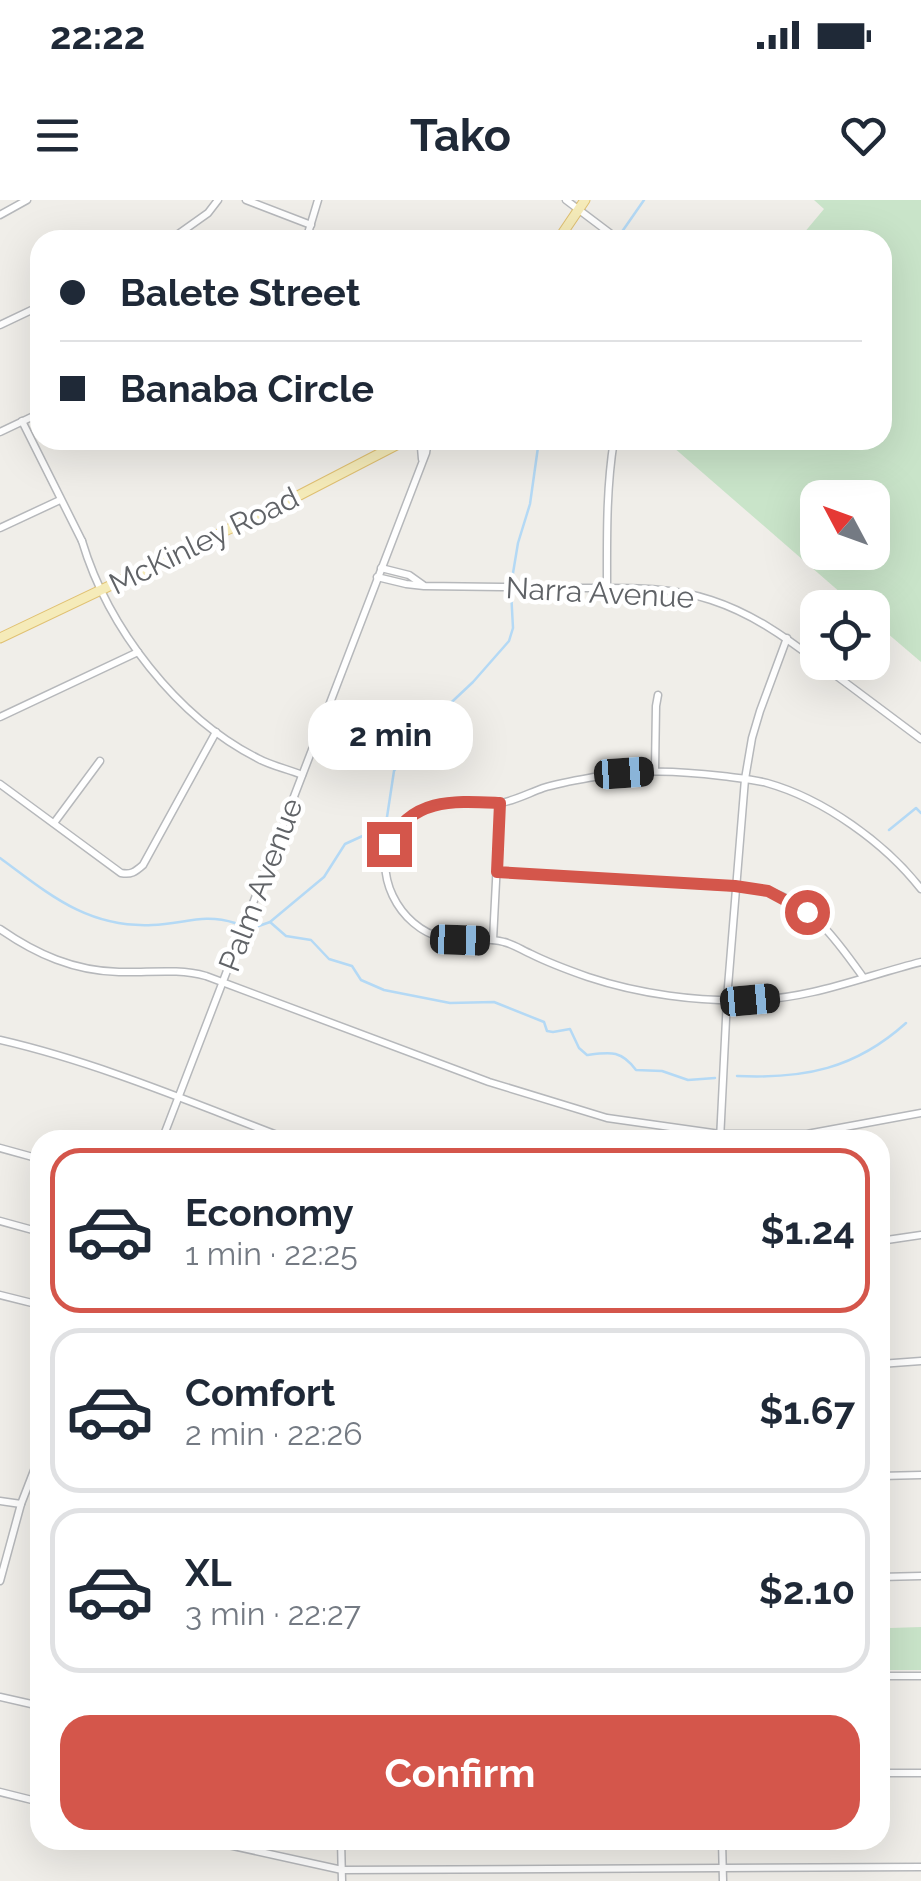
<!DOCTYPE html>
<meta charset="utf-8">
<style>
:root{--surface:#fff;--page:#f6f6f7;--text:#1f2937;--muted:#747a83;--line:#e0e1e3;--accent:#d4564b}
body{margin:0;font-family:Raleway,sans-serif;background:var(--page);color:var(--text);height:100vh;display:flex;flex-direction:column;font-size:38px;white-space:nowrap}
*{box-sizing:border-box;margin:0}
p{font-size:32px;color:var(--muted)}
.icon{flex:none;width:55px;height:55px;fill:none;stroke:currentColor;stroke-width:2;stroke-linecap:round;stroke-linejoin:round}
.map{position:relative;flex:1;overflow:hidden}
.details{position:absolute;left:30px;top:930px;width:860px;height:720px;display:flex;flex-direction:column;background:var(--surface);border-radius:30px;box-shadow:0 10px 40px #0002}
.details>*{flex:none}
.guide{position:absolute;left:30px;top:30px;width:862px;height:220px;border-radius:30px;box-shadow:0 10px 40px #0002;display:grid;align-content:center;height:220px;padding:0 30px;background:var(--surface)}
.needle{width:65px;rotate:311deg}
.fabs{position:absolute;left:800px;top:280px;display:grid;gap:20px}
.fabs a{display:grid;place-items:center;width:90px;height:90px;border-radius:20px;background:var(--surface);box-shadow:0 10px 40px #0002;font-size:50px}
.end{position:absolute;width:45px;height:45px;margin:-22px;border:12px solid #d4564b;background:#fff;box-shadow:0 0 0 5px #fff}
.from{border-radius:50%}
.bubble{position:absolute;height:70px;border-radius:30px;background:var(--surface);box-shadow:0 10px 40px #0002;font-size:32px;font-weight:700;line-height:70px;text-align:center}
.car{position:absolute;width:30px;height:60px;margin:-30px -15px;border-radius:12px;box-shadow:0 0 8px 2px #0007;background:linear-gradient(#222 24%,#8ab4d8 0 40%,#222 0 76%,#8ab4d8 0 86%,#222 0)}
.guide b{display:flex;align-items:center;gap:35px;height:95px;font-size:38px}
.guide b+b{border-top:2px solid var(--line)}
.guide i{width:25px;height:25px;background:var(--text)}
ul{padding:18px 0 0;list-style:none}
li{display:flex;align-items:center;gap:30px;height:165px;margin:0 20px 15px;padding:0 10px;border:5px solid var(--line);border-radius:30px}
li div{flex:1}
li b{display:block;font-size:38px}
li em{font-style:normal;font-weight:700}
li.selected{border-color:var(--accent)}
li>.icon{width:90px;height:90px;stroke-width:1.5}
.cta{display:flex;gap:20px;margin-top:auto;padding:20px 30px}
.cta a{flex:1;height:115px;border-radius:30px;background:var(--accent);color:#fff;font-size:40px;font-weight:700;line-height:115px;text-align:center}
.status{display:flex;justify-content:space-between;align-items:center;height:70px;padding:0 50px;background:var(--surface);direction:ltr}
.status svg{height:28px;fill:currentColor}
header{display:flex;justify-content:space-between;align-items:center;height:130px;padding:0 30px;background:var(--surface);font-size:45px;font-weight:700}
.map>svg:first-child{display:block}
.park{fill:#c9e4c9;fill-rule:evenodd}
.lines{fill:none;stroke-linecap:round;stroke-linejoin:round}
.stream{stroke:#b4d9f5;stroke-width:2.5}
.minor-casing{stroke:#b6b8bb;stroke-width:9}
.major-casing{stroke:#e0c172;stroke-width:11}
.minor{stroke:#fff;stroke-width:6}
.major{stroke:#f5ebb9;stroke-width:9}
.route{stroke:#d4564b;stroke-width:12}
.labels{text-anchor:middle;stroke-width:9;stroke-linejoin:round;paint-order:stroke}
.street-label{font-size:30px;fill:#606367;stroke:#fff}
</style>
<div class="status"><b>22:22</b><svg viewBox="0 0 49 12"><path d="M0 12V9h3v3zM5 12V6h3v6zM10 12V3h3v9zM15 12V0h3v12zM26 1h20v11H26zM47 4h2v5h-2z"/></svg></div>
<header><svg class="icon" aria-label="menu" viewBox="0 0 24 24"><path d="M4 6h16M4 12h16M4 18h16"/></svg>Tako<svg class="icon" aria-label="heart" viewBox="0 0 24 24"><path d="M12 20l-8-8c-3-5 5-10 8-4 3-6 11-1 8 4z"/></svg></header>
<div class="map">
<svg width="921" height="1681" viewBox="0 0 921 1681">
<rect width="100%" height="100%" fill="#f0eee9"/>
<!-- park -->
<g class="park">
<path d="M814 0H921V462L873 421 872 408 857 407 665 240H882V40H798L824 9ZM818 298H872V352H818Z"/>
<polygon points="921,1427 921,1470 889,1470 890,1428"/>
</g>
<g class="lines">
<!-- stream -->
<g class="stream">
<polyline points="619,36 644,0"/>
<polyline points="511,385 518,343 530,304 539,240"/>
<polyline points="889,630 916,608 921,613"/>
<path d="M0 658C49 694 87 728 152 725 184 724 203 713 235 723"/>
<path d="M270 722 286 736 311 740 329 759 352 766 361 780 384 790 450 803 494 802 544 822 547 831 553 832 570 829 579 848 587 855C611 852 621 850 636 870L662 871 688 880 715 878"/>
<polyline points="256,727 270,722 324,677 345,644 380,628 387,617 394,571 421,531 473,482 509,441 513,428 511,391"/>
<path d="M737 876C804 879 855 869 906 823"/>
</g>
<defs>
<g id="minor">
<polyline points="246,0 311,25"/>
<polyline points="566,0 619,40"/>
<polyline points="0,15 27,0"/>
<polyline points="170,40 208,13 218,0"/>
<polyline points="306,40 318,0"/>
<polyline points="0,125 40,106"/>
<polyline points="22,221 82,341"/>
<polyline points="0,232 40,213"/>
<polyline points="413,240 418,242 421,247 422,259"/>
<polyline points="0,328 60,300"/>
<path d="M82 341C108 428 177 518 259 559 272 566 288 569 302 575"/>
<polyline points="381,368 409,375 423,385"/>
<path d="M377 377 406 384 424 386C476 387 528 387 580 388 622 388 670 386 711 400 751 413 784 436 818 462"/>
<path d="M607 388C607 338 606 289 614 240"/>
<polyline points="818,462 921,539"/>
<polyline points="0,517 138,452"/>
<polyline points="655,570 656,506 658,495"/>
<path d="M0 584 121 673C131 675 135 672 143 665L216 532"/>
<polyline points="54,623 100,561"/>
<path d="M497 672 735 687C746 688 758 688 768 691 812 704 838 742 863 777"/>
<path d="M921 689C885 643 824 599 767 583 753 579 737 578 722 576 679 571 638 569 594 577 577 580 559 583 543 588 529 593 514 601 500 603 488 604 474 601 462 601 438 602 409 610 395 631 369 671 399 728 443 738 463 742 486 737 504 742 513 744 522 750 531 754 549 763 568 770 588 777 639 794 698 802 752 800 810 799 865 776 921 762"/>
<path d="M0 729C36 754 74 771 119 772 148 773 177 768 206 776L489 882 607 918 720 934H807L921 913"/>
<polyline points="493,740 500,603"/>
<path d="M0 840C100 863 195 904 290 940"/>
<polyline points="162,940 426,253 428,240"/>
<polyline points="720,940 727,799 745,579 752,538 760,511 787,438"/>
<polyline points="0,948 40,959"/>
<polyline points="0,1021 40,1032"/>
<polyline points="880,1041 921,1035"/>
<polyline points="0,1095 40,1105"/>
<polyline points="880,1164 921,1161"/>
<polyline points="880,1276 921,1275"/>
<polyline points="0,1301 21,1304"/>
<polyline points="880,1377 921,1376"/>
<polyline points="0,1381 21,1304 40,1255"/>
<polyline points="880,1476 921,1476"/>
<polyline points="0,1497 40,1506"/>
<polyline points="880,1573 921,1573"/>
<polyline points="0,1592 40,1602"/>
<polyline points="206,1640 342,1670 921,1667"/>
<polyline points="341,1640 342,1681"/>
<polyline points="722,1640 723,1681"/>
</g>
<g id="major">
<polyline points="558,40 585,0"/>
<polyline points="0,438 290,300 406,240"/>
</g>
</defs>
<!-- minor casing -->
<use href="#minor" class="minor-casing"/>
<!-- major casing -->
<use href="#major" class="major-casing"/>
<!-- minor -->
<use href="#minor" class="minor"/>
<!-- major -->
<use href="#major" class="major"/>
</g>
<g class="lines">
<!-- route -->
<path class="route" d="M389 644C411 597 456 601 500 603L497 672 735 686 768 691 807 712"/>
</g>
<g class="labels">
<!-- street labels -->
<g class="street-label">
<text transform="translate(204 341) rotate(-26)" y="10">McKinley Road</text>
<text transform="translate(600 393) rotate(3)" y="10">Narra Avenue</text>
<text transform="translate(261 685) rotate(-69)" y="10">Palm Avenue</text>
</g>
</g>
</svg>
<div class="fabs">
<a><svg class="needle" viewBox="-14 -14 28 28"><path d="M0-13l5 13h-10z" fill="#e53935"/><path d="M0 13l5-13h-10z" fill="#747a83"/></svg></a>
<a><svg class="icon" aria-label="locate" viewBox="0 0 24 24"><circle cx="12" cy="12" r="6"/><path d="M12 2v4M12 18v4M2 12h4M18 12h4"/></svg></a>
</div>
<i class="end from" style="left:807px;top:712px"></i>
<i class="end" style="left:389px;top:644px"></i>
<div class="bubble" style="left:308px;top:500px;width:165px">2 min</div>
<i class="car" style="left:624px;top:573px;rotate:86deg"></i>
<i class="car" style="left:460px;top:740px;rotate:92deg"></i>
<i class="car" style="left:750px;top:800px;rotate:85deg"></i>
<div class="guide">
<b><i class="from"></i>Balete Street</b>
<b><i></i>Banaba Circle</b>
</div>
<section class="details">
<ul>
<li class="selected"><svg class="icon" aria-label="car" viewBox="0 0 24 24"><path d="M5 17H2v-5l4-1 3-4h7l3 4 3 1v5h-3M9 17h6M6 11h13"/><circle cx="7" cy="17" r="2"/><circle cx="17" cy="17" r="2"/></svg><div><b>Economy</b><p>1 min · 22:25</p></div><em>$1.24</em></li>
<li><svg class="icon" aria-label="car" viewBox="0 0 24 24"><path d="M5 17H2v-5l4-1 3-4h7l3 4 3 1v5h-3M9 17h6M6 11h13"/><circle cx="7" cy="17" r="2"/><circle cx="17" cy="17" r="2"/></svg><div><b>Comfort</b><p>2 min · 22:26</p></div><em>$1.67</em></li>
<li><svg class="icon" aria-label="car" viewBox="0 0 24 24"><path d="M5 17H2v-5l4-1 3-4h7l3 4 3 1v5h-3M9 17h6M6 11h13"/><circle cx="7" cy="17" r="2"/><circle cx="17" cy="17" r="2"/></svg><div><b>XL</b><p>3 min · 22:27</p></div><em>$2.10</em></li>
</ul>
<div class="cta"><a>Confirm</a></div>
</section>
</div>
